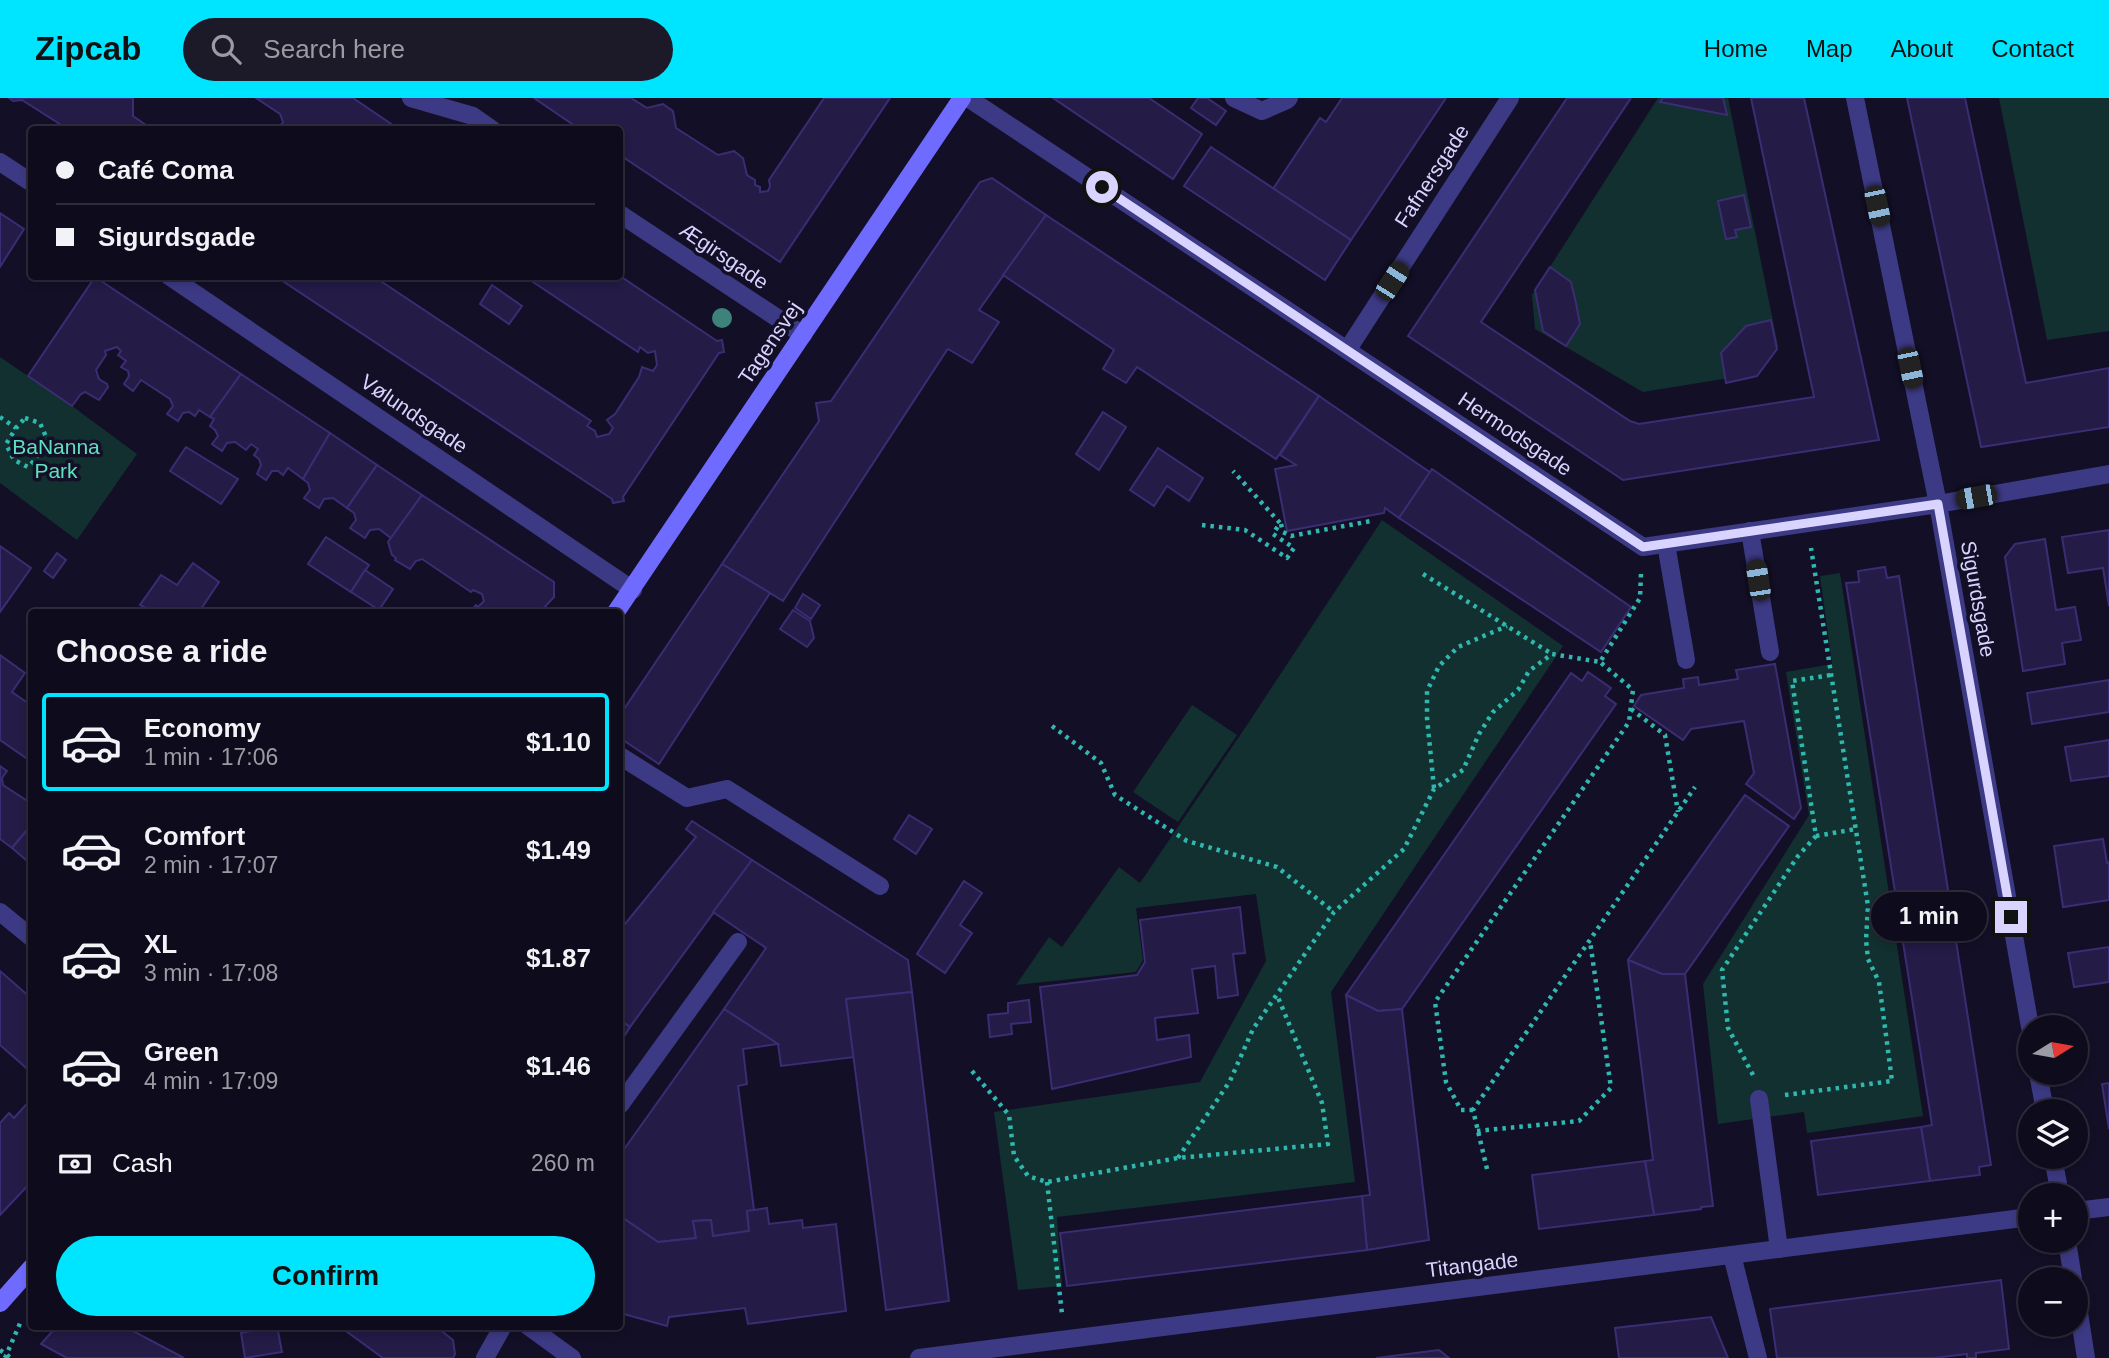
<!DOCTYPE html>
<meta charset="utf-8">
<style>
:root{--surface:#0e0b1c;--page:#1c1929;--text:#f1f3f6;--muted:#9b9ba3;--line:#2e2b3b;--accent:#00e5ff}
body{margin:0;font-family:Helvetica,sans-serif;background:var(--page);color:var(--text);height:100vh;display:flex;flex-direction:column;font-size:26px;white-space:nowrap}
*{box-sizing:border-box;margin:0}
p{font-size:23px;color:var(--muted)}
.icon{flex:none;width:38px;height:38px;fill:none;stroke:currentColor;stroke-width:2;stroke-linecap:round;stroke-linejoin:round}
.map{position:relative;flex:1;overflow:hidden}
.sheet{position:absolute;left:28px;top:511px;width:595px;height:721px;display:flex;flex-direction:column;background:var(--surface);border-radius:7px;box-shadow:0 4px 10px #0003,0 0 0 2px var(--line)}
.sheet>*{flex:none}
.banner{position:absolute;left:28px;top:28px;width:595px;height:154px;border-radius:7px;box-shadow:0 4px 10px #0003,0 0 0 2px var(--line);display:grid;align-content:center;height:154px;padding:0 28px;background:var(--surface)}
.needle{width:46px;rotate:79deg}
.buttons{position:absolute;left:2018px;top:917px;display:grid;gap:14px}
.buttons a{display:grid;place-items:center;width:70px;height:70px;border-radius:50%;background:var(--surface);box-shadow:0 4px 10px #0003,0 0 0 2px var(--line);font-size:35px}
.end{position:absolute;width:32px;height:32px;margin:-16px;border:9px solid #d9d4ff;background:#111;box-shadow:0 0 0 4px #111}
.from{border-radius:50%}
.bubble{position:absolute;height:49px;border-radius:24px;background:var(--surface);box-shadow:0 4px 10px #0003,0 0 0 2px var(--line);font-size:23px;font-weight:700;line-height:49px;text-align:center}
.car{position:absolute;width:21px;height:42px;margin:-21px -10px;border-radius:9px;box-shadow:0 0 5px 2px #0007;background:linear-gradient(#222 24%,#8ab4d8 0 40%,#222 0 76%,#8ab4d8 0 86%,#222 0)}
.banner b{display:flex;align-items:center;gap:24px;height:66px;font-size:26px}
.banner b+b{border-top:2px solid var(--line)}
.banner i{width:18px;height:18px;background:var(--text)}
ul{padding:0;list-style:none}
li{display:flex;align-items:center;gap:21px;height:98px;margin:0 14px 10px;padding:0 14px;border:4px solid transparent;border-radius:7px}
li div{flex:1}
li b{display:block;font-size:26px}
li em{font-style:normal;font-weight:700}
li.on{border-color:var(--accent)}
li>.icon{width:63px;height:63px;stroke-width:1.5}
h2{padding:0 28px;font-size:32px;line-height:84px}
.pay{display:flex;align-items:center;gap:18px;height:77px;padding:0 28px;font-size:26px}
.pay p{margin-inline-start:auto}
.cta{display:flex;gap:14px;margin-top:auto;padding:14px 28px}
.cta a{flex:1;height:80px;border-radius:42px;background:var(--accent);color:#111;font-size:28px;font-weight:700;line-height:80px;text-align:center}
header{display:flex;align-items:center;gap:42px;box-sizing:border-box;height:98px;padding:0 35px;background:var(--accent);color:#111}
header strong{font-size:33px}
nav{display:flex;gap:38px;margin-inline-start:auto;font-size:24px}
.search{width:490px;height:63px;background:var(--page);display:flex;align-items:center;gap:18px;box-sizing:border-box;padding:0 24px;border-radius:38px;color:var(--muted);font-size:26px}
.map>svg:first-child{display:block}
.green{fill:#12302f}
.building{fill:#241b47;stroke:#3b2d73;stroke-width:2}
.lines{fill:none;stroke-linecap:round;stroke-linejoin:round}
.path{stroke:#2fb8b0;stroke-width:4.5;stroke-dasharray:3.5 5;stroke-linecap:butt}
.lane{stroke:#3d3a85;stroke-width:18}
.street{stroke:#3d3a85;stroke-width:18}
.secondary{stroke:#6f6bff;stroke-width:18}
.tree{fill:#3d827b}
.route{stroke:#d9d4ff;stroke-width:9}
.labels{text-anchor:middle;stroke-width:7;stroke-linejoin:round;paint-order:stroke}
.street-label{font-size:21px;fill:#d9d4ff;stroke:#130f26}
.park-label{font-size:21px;fill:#5fe0c0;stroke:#130f26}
</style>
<header>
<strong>Zipcab</strong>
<div class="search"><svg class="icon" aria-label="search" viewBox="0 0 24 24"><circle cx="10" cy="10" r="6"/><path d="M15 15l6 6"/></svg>Search here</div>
<nav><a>Home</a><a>Map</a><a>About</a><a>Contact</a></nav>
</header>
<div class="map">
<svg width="2109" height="1260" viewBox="0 0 2109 1260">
<rect width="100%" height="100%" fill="#130f26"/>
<!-- green -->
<g class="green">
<polygon points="1658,0 1728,0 1778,248 1760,275 1643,294 1535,231 1532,197"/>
<polygon points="1999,0 2109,0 2109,233 2047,242"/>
<polygon points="0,259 72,308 137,356 77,442 0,385"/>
<polygon points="1382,422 1563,548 1331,894 1355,1084 1057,1119 1062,1188 1018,1192 994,1014 1200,984 1266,863 1256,796 1136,810 1143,862 1136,874 1016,887 1049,839 1062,849 1119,769 1140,785 1249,624"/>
<polygon points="1840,475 1923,1018 1807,1035 1804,1014 1718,1026 1703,886 1809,717 1786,574 1832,566 1820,478"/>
<polygon points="1192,607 1237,637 1178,724 1133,694"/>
</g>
<!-- building -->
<g class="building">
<polygon points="9,0 133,0 133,18 153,32 66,32 66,30 22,2 13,3"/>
<polygon points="256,0 353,0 400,32 277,32 283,24 280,16"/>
<polygon points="534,0 631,0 647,10 663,6 673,13 676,30 718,57 734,53 743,60 747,77 755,82 755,87 760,89 760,94 768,93 770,88 769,82 824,0 890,0 780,164 620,57 620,32 581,32"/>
<polygon points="1053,0 1149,0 1202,36 1173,81"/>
<polygon points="1198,0 1207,0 1226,13 1216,27 1191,10"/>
<polygon points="1342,0 1446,0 1351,142 1273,91 1320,20 1326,24"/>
<polygon points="1567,0 1631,0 1481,224 1630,323 1639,326 1814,299 1751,0 1804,0 1879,342 1623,382 1408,238"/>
<polygon points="1663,0 1723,0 1727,17 1660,4"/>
<polygon points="1907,0 1965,0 2026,285 2109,270 2109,329 1981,349"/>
<polygon points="1211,49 1351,142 1325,182 1184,88"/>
<polygon points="992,80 1046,117 979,212 999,224 972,265 948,251 947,252 783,503 722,466 819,323 816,305 831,303 980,84"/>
<polygon points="1744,97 1751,129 1735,132 1737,139 1726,141 1718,103"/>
<polygon points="0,115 24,131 0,169"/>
<polygon points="1046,117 1319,298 1276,361 1137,269 1126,285 1103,271 1114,252 1003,177"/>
<polygon points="1550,169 1571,184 1576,205 1580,226 1566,248 1543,233 1535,192"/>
<polygon points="275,178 373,178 591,323 587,328 595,333 597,339 609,336 613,330 607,322 615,316 639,279 642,269 653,273 657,267 655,253 648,255 640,249 638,254 524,178 620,178 717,243 722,242 724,254 719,255 623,399 624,403 613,405 612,401"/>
<polygon points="95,179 241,276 210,319 199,312 195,318 189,314 183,315 178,323 167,316 173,308 170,301 141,282 133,293 124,286 129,278 128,273 121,269 126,263 118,257 121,253 117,249 105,253 106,257 96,272 99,281 107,286 108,289 99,302 85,294 81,296 72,308 28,278"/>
<polygon points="492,187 522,208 509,226 480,206"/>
<polygon points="1771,222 1777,251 1757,278 1726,285 1721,255 1746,228"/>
<polygon points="241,276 330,335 303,381 288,370 283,377 278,373 272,373 266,382 257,376 261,367 259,361 254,357 258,351 251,346 246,352 235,344 227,345 222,353 212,346 218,338 215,332 210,328 214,321 210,319"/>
<polygon points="1319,298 1431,375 1399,420 1385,410 1384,415 1287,433 1275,371 1296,367 1280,357"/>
<polygon points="1103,314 1126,329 1099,372 1076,356"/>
<polygon points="330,335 377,367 347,410 333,400 324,401 319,410 304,400 310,392 308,385 303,381"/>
<polygon points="186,349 238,381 221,406 170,373"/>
<polygon points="1158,350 1203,380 1189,403 1167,388 1154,408 1130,392"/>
<polygon points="377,367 422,397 391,440 379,431 370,432 365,440 350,430 356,422 354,415 347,410"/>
<polygon points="1432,371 1631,509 1601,554 1399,420"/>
<polygon points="422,397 554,484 554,499 540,514 470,514 476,507 478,509 484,503 482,496 473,492 471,494 422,461 416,463 410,471 395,462 396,460 392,457 388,444"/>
<polygon points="2109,432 2109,508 2103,470 2068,475 2062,439"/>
<polygon points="326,439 369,467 351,494 308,466"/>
<polygon points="2045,441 2056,512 2075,509 2081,542 2062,545 2065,566 2023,573 2005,459 2015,446"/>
<polygon points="0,448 31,470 0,514"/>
<polygon points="57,455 66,462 53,480 44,473"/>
<polygon points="193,465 219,484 199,514 153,514 140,507 161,477 177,487"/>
<polygon points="722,466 770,495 659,666 620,640 620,617"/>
<polygon points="1885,469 1887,480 1899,478 1991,1067 1979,1069 1980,1077 1930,1083 1921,1029 1932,1027 1846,485 1859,484 1858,473"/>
<polygon points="365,472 393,491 379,512 351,494"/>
<polygon points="803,496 820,507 811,521 795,510"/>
<polygon points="793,512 810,523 814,540 807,549 780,531"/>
<polygon points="0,557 25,575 12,594 32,608 32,664 0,642"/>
<polygon points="1775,566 1801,710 1794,721 1746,686 1754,675 1744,623 1691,631 1683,642 1634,608 1641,597 1684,590 1683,581 1698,579 1699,587 1738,581 1736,572"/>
<polygon points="1588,574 1611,590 1605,598 1616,606 1402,911 1378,913 1346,897 1571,575 1582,583"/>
<polygon points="2109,582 2109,614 2032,626 2027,595"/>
<polygon points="2109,642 2109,678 2071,683 2065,649"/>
<polygon points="0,668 7,673 2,680 3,687 29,704 32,704 32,726 12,750 0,741"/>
<polygon points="1745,697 1789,728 1685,876 1662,876 1628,862"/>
<polygon points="909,717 932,731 916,756 894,741"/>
<polygon points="692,723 752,762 630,929 620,922 620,832 696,739 686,731"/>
<polygon points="32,726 32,767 12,750"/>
<polygon points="2103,741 2107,765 2109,764 2109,802 2063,809 2054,748"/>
<polygon points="752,762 908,862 912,894 846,901 855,959 781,968 778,946 724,911 766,850 713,814"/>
<polygon points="964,783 982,795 960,827 972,835 945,875 917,856"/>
<polygon points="1240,809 1245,855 1233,856 1238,897 1218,900 1215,868 1192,871 1198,915 1155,920 1157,942 1189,937 1191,959 1052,991 1040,889 1137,877 1145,864 1140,822"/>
<polygon points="2109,849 2109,884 2074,889 2068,855"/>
<polygon points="1628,862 1662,876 1685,876 1713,1108 1701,1109 1701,1111 1654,1117 1645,1063 1653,1062"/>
<polygon points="0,873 32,901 32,975 0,947"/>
<polygon points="912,894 949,1203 886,1212 846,901"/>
<polygon points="1346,897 1378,913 1402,911 1429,1142 1367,1152 1362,1098 1370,1097"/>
<polygon points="1029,902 1031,924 1011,926 1012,936 990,939 988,917 1008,915 1008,905"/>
<polygon points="724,911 778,946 743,951 747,986 738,988 754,1112 747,1113 749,1133 713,1138 711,1122 693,1123 696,1140 658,1144 620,1118 620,1057"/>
<polygon points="620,922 630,929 620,945"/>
<polygon points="2109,985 2109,1031 2102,986"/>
<polygon points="32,1000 32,1083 0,1117 0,1025 9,1015 14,1020"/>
<polygon points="1921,1029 1930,1083 1818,1097 1811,1043"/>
<polygon points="1645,1063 1654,1117 1539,1131 1532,1077"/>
<polygon points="1362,1098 1367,1152 1067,1188 1060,1135"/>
<polygon points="767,1110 769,1126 802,1122 803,1130 836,1126 846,1213 748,1226 745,1210 669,1219 667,1228 620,1215 620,1118 658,1144 696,1140 693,1123 711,1122 713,1138 749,1133 747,1113"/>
<polygon points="2001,1182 2009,1251 1976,1255 1976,1260 1967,1260 1967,1256 1934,1260 1777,1260 1770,1211"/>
<polygon points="1711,1219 1728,1260 1619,1260 1615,1230"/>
<polygon points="57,1228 131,1228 129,1231 184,1260 67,1260 41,1246"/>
<polygon points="277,1228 282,1254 245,1260 241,1235"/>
<polygon points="339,1228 435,1228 453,1242 455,1256 453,1260 383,1260"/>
<polygon points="1439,1252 1449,1260 1376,1260"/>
</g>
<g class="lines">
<!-- path -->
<g class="path">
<polyline points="0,319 16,330"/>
<polygon points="25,320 40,325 47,341 35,362 28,369 14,362 6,346 16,330"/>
<polyline points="1281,426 1283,434 1291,438 1371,423"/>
<polyline points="1202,427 1245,432 1287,460 1294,450 1273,436 1280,425 1233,373"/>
<polyline points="1423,476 1552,556"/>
<polyline points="1631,611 1665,637 1678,714"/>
<polyline points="1052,628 1101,665 1115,697 1187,743 1277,769 1334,814"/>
<polyline points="1434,690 1427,620 1427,593 1439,568 1458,549 1507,528"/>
<polyline points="1816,738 1856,731"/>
<polyline points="972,973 1009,1017 1014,1058 1028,1078 1047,1084 1178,1060 1328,1046 1322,1005 1277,897"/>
<polyline points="1753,977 1728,930 1722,872 1798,758 1816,738 1792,583 1831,577"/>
<polyline points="1785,997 1892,983 1879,884 1868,861 1866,842 1868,808 1811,450"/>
<polyline points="1473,1012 1461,1012 1446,984 1435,904 1629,624 1633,592 1600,564"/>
<polyline points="1477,1033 1579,1023 1611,990 1590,843"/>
<polyline points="1178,1060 1230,983 1253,931 1334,814 1404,751 1434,691 1463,672 1479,636 1493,614 1518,592 1529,573 1552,556 1600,564 1640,500 1641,475"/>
<polyline points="1487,1071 1473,1012 1695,689"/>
<polyline points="1047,1084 1062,1216"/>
<polyline points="0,1252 11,1260"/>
<polyline points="5,1260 21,1223"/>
</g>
<!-- lane -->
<g class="lane">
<polyline points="1234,0 1262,13 1287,2 1289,0"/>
<polyline points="1750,433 1770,554"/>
<polyline points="1666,446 1686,562"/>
<polyline points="620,658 687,700 727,691 880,788"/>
<polyline points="1759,1001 1779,1151"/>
<polyline points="620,1007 738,844"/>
<polyline points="1732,1157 1758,1260"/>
</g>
<!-- street -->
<g class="street">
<polyline points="411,0 473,18 493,32"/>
<polyline points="968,0 1643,449 1938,406 2109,376"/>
<polyline points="1855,0 1938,406 2030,929"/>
<polyline points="0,64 32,85"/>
<polyline points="620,116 803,237"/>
<polyline points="169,178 633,492"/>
<polyline points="1348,251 1510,0"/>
<polyline points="0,814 32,840"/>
<polyline points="2038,975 2045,1013"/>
<polyline points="2053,1059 2060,1097"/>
<polyline points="2076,1113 2109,1109"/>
<polyline points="2067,1143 2073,1181"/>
<polyline points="2076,1196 2086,1260"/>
<polyline points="528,1228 572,1260"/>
<polyline points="485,1260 503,1228"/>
<polyline points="919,1260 2030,1119"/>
</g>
<!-- secondary -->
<g class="secondary">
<polyline points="616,514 962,0"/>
<polyline points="0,1205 32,1169"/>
</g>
</g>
<!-- trees -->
<circle class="tree" cx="722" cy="220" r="10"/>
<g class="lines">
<!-- route -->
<polyline class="route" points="1102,89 1643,449 1938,406 2011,819"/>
</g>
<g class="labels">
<!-- street labels -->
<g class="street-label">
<text transform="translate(1432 78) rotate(-57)" y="7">Fafnersgade</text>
<text transform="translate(724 158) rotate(34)" y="7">Ægirsgade</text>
<text transform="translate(770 245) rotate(-56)" y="7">Tagensvej</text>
<text transform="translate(414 316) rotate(34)" y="7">Vølundsgade</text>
<text transform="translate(1515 336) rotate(34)" y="7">Hermodsgade</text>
<text transform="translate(1978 501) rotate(80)" y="7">Sigurdsgade</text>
<text transform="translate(1472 1167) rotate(-7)" y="7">Titangade</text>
</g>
<!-- park labels -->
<g class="park-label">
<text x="56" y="356">BaNanna<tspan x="56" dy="24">Park</tspan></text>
</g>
</g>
</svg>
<div class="buttons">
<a><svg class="needle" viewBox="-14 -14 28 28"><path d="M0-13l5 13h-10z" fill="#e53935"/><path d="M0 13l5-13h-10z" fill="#9b9ba3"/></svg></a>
<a><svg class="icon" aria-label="layers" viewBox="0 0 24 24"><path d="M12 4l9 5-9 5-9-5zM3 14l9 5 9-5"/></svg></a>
<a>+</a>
<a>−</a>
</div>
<i class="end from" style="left:1102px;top:89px"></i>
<i class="end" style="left:2011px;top:819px"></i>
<div class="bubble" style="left:1871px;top:794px;width:116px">1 min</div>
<i class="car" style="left:1877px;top:108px;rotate:168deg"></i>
<i class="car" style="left:1392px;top:183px;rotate:33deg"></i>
<i class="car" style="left:1910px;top:270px;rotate:168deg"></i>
<i class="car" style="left:1976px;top:399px;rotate:260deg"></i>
<i class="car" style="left:1758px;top:482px;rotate:351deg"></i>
<div class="banner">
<b><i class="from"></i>Café Coma</b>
<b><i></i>Sigurdsgade</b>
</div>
<section class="sheet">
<h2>Choose a ride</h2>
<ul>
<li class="on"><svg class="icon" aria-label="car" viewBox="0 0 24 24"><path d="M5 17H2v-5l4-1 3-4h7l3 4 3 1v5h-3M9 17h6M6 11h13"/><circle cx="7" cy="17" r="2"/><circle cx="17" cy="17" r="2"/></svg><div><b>Economy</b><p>1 min · 17:06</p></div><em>$1.10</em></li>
<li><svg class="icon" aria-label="car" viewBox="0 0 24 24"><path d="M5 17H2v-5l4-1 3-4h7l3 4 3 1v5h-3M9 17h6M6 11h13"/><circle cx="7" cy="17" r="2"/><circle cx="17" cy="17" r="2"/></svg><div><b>Comfort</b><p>2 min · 17:07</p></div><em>$1.49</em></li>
<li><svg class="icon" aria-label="car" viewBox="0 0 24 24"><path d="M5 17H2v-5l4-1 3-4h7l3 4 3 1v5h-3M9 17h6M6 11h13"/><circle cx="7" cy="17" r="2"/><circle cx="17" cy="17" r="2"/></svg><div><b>XL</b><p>3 min · 17:08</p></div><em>$1.87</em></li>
<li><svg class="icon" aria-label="car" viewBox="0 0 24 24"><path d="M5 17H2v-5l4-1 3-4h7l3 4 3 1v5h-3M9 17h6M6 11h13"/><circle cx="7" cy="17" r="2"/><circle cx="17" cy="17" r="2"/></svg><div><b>Green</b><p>4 min · 17:09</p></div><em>$1.46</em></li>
</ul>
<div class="pay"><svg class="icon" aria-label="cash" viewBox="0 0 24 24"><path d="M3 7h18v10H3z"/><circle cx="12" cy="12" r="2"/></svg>Cash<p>260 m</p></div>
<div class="cta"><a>Confirm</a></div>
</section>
</div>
